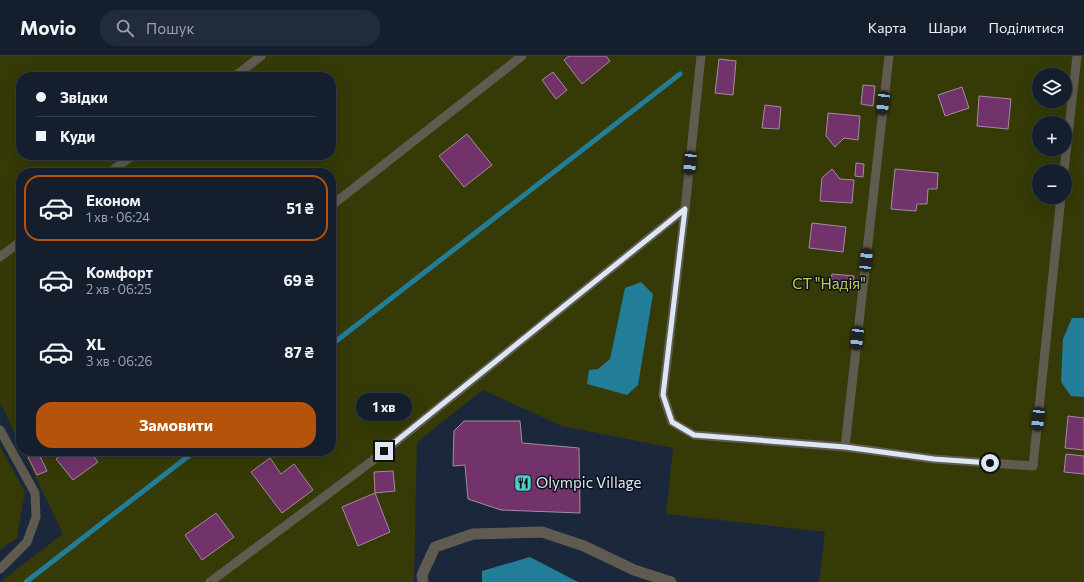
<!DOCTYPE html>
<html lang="uk">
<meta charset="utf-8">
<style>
:root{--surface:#141e2d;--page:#212b39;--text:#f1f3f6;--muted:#9da2aa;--line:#333c49;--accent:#b45309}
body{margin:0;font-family:Commissioner,sans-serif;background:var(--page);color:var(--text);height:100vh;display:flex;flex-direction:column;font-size:15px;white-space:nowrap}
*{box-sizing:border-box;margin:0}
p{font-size:13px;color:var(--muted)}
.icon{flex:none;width:22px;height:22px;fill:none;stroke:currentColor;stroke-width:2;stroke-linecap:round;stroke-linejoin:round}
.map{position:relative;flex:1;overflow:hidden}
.side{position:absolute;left:16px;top:112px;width:320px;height:288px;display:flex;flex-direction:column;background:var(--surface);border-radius:16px;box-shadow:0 4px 16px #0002,0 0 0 1px var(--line)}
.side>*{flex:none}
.hud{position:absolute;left:16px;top:16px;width:320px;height:88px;border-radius:16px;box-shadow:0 4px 16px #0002,0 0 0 1px var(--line);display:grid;align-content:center;height:88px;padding:0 20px;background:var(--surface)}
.controls{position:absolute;left:1032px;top:12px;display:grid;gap:8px}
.controls a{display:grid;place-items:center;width:40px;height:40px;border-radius:50%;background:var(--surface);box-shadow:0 4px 16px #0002,0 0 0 1px var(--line);font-size:20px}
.end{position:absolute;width:18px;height:18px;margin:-9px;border:5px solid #dde6f3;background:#111;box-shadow:0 0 0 2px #111}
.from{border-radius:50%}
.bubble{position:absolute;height:28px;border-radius:14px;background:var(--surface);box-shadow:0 4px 16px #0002,0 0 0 1px var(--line);font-size:13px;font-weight:700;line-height:28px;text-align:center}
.car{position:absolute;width:12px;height:24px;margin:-12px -6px;border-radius:5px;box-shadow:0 0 3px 1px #0007;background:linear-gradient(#222 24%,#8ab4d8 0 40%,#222 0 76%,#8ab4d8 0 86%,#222 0)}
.hud b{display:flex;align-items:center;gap:14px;height:38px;font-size:15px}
.hud b+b{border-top:1px solid var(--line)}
.hud i{width:10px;height:10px;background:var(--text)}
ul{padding:7px 0 0;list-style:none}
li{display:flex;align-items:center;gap:12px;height:66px;margin:0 8px 6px;padding:0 12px;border:2px solid transparent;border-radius:16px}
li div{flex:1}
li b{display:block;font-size:15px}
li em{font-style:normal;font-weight:700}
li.selected{border-color:var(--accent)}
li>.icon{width:36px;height:36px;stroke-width:1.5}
.primary-button{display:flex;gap:8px;margin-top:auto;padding:8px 20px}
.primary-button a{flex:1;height:46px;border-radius:16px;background:var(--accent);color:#fff;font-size:16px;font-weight:700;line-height:46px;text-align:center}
header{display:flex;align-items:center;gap:24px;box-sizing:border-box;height:56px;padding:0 20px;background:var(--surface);border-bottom:1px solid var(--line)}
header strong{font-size:19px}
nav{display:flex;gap:22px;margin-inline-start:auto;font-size:14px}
.search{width:280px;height:36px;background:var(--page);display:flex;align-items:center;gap:10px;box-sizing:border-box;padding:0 14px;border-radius:16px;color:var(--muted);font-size:15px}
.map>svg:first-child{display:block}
.green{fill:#353a06;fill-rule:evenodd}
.water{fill:#227e98}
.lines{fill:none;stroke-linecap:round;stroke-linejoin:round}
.stream{stroke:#227e98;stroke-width:5}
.building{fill:#71336a;stroke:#a48ca0}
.service{stroke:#5f5b50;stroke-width:9}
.minor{stroke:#5f5b50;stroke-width:11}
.route{stroke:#dde6f3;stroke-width:5}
.labels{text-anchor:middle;stroke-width:3;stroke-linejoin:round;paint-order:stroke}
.park-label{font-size:15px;fill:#c2d058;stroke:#0b111a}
.poi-label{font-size:15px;fill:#dde6f3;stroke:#0b111a;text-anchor:start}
</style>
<header>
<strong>Movio</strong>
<div class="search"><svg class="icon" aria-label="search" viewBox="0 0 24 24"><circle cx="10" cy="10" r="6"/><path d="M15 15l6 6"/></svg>Пошук</div>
<nav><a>Карта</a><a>Шари</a><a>Поділитися</a></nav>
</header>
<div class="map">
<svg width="1084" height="526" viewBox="0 0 1084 526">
<rect width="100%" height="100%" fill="#1b283c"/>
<!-- green -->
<g class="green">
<path d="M0 0H1084V526H819L825 476 666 458 673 392 562 370 483 334 417 386 414 526H0L63 478 23 395H331V117H21V390L0 346ZM1039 19H1065V45H1039ZM21 21H331V99H21ZM1039 67H1065V93H1039ZM1039 115H1065V141H1039Z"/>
<polygon points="0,390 25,436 17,482 0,494"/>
</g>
<!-- water -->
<g class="water">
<polygon points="641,226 653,238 638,329 627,339 587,328 589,314 598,313 610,303 625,232"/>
<polygon points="1072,262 1084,262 1084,341 1071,340 1061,326 1063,283"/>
<polygon points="530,501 578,526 482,526 482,515"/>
</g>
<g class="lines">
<!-- stream -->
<g class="stream">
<polyline points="331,289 680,18"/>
<polyline points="26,526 195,395"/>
</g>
</g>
<!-- building -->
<g class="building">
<polygon points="569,0 606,0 610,5 582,28 564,4"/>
<polygon points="719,3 736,5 733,39 715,37"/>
<polygon points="553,16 567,34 556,43 542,24"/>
<polygon points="863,29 875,30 873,50 861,48"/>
<polygon points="962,31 969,52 945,60 938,39"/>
<polygon points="979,40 1011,43 1008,73 977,70"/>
<polygon points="765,49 781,51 779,73 762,72"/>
<polygon points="828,57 860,60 858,84 844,82 835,91 826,80"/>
<polygon points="467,78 492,109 464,131 439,100"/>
<polygon points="856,107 864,108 863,121 855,120"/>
<polygon points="832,113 840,123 854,124 852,147 820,145 822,122"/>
<polygon points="895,113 938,117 937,133 928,133 927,148 917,148 916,155 891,153"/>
<polygon points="812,167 846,171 843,196 809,192"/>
<polygon points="832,218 854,220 852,234 830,232"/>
<polygon points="1068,360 1084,362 1084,394 1065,392"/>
<polygon points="464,365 520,365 522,387 579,392 580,457 501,454 468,443 465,409 453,410 454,375"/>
<polygon points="65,395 89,395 98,406 73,424 56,403"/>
<polygon points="38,396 47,415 37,419 28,401"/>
<polygon points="1066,398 1084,400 1084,418 1064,416"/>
<polygon points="270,402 281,418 294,408 313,434 282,457 251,416"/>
<polygon points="393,415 395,435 375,437 374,416"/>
<polygon points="375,437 390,476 358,490 342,451"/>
<polygon points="216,457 234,481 202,504 185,479"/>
</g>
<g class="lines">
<!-- service -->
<g class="service">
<polyline points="701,0 685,153 663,339 672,366 694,379 845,391 889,0"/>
<polyline points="234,21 261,0"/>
<polyline points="1064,115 1077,0"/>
<polyline points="109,117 133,99"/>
<polyline points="331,150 522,0"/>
<polyline points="0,201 21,185"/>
<polyline points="0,374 35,437 36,461 27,486 0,513"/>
<polyline points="845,391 934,403 1033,410 1061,141"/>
<polyline points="210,526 372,405 685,153"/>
</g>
<!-- minor -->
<polyline class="minor" points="423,526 422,519 435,491 473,478 542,476 584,490 634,514 671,526"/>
</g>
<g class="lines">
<!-- route -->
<polyline class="route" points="384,395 685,153 663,339 672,366 694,379 845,391 934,403 990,407"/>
</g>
<!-- icons -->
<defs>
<symbol id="restaurant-square" viewBox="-11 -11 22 22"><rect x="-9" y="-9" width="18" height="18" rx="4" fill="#53cdc9" stroke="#0b111a"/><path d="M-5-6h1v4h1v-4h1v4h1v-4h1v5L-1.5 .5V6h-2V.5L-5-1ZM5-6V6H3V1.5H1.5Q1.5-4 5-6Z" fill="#111"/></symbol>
</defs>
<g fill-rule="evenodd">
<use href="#restaurant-square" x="513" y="417" width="20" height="20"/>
</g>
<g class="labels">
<!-- park labels -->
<g class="park-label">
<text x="829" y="233">СТ "Надія"</text>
</g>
<!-- poi labels -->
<g class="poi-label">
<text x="536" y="432">Olympic Village</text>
</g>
</g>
</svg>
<div class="controls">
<a><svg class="icon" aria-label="layers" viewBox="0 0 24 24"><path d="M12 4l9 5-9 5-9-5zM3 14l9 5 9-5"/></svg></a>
<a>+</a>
<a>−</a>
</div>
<i class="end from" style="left:990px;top:407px"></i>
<i class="end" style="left:384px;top:395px"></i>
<div class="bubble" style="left:356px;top:337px;width:56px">1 хв</div>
<i class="car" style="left:883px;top:47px;rotate:187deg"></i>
<i class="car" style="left:690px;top:107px;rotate:186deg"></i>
<i class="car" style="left:866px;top:204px;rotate:6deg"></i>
<i class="car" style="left:857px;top:282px;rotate:187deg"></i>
<i class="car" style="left:1038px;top:363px;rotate:186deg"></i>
<div class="hud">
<b><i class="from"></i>Звідки</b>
<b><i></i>Куди</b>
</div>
<section class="side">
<ul>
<li class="selected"><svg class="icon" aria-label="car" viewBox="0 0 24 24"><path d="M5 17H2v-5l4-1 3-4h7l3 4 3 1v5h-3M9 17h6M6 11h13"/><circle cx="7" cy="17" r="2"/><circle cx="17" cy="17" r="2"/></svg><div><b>Економ</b><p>1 хв · 06:24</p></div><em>51 ₴</em></li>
<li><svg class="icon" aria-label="car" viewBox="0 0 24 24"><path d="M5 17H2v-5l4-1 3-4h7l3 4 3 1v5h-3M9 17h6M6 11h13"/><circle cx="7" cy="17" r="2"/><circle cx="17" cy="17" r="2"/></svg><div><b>Комфорт</b><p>2 хв · 06:25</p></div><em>69 ₴</em></li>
<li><svg class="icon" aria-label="car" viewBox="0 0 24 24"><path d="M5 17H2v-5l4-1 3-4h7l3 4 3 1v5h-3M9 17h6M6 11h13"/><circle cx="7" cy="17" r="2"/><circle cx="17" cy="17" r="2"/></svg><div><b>XL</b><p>3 хв · 06:26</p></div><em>87 ₴</em></li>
</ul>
<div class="primary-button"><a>Замовити</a></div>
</section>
</div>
